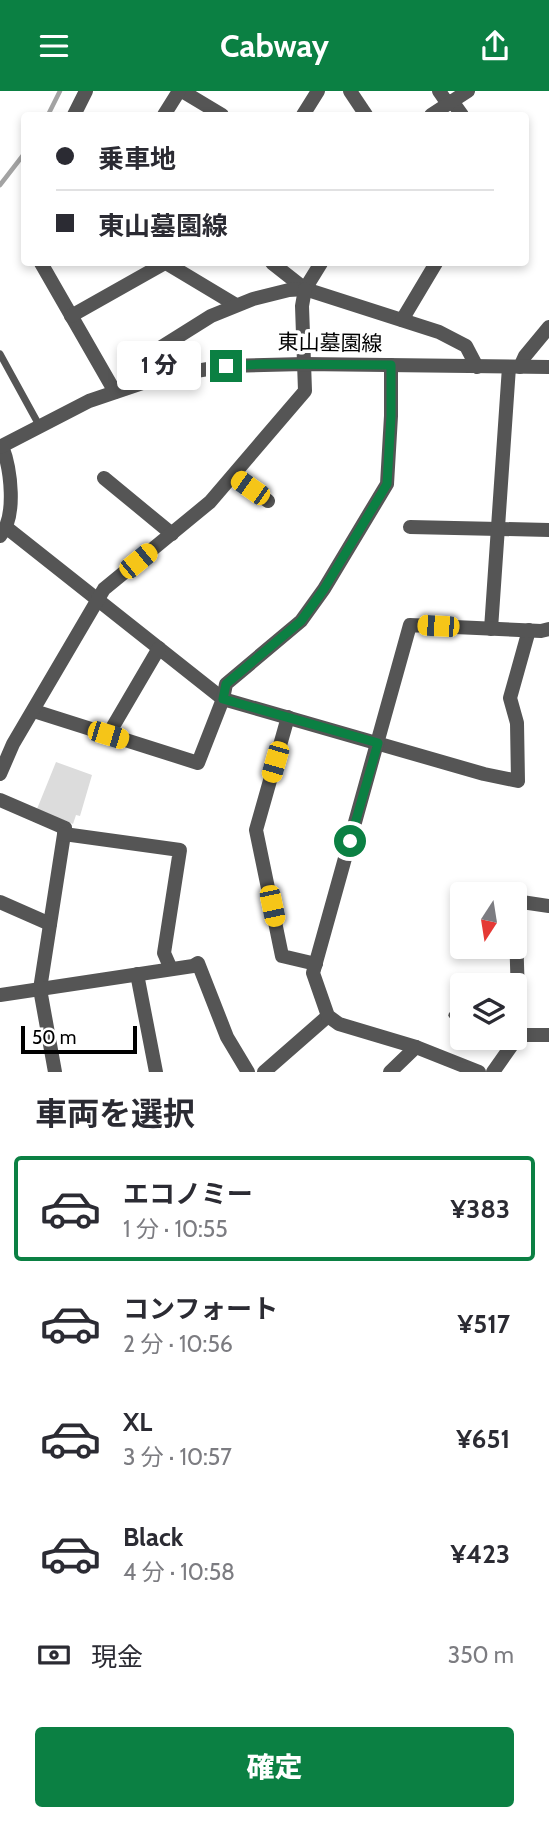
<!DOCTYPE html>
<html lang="ja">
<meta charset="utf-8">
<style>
:root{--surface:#fff;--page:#f7f7f7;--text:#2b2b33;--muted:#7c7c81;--line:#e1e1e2;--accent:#0b8043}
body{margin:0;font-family:Cabin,"Noto Sans JP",sans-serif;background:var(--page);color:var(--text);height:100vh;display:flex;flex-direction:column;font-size:26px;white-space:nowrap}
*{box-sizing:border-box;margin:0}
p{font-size:23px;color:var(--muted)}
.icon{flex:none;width:38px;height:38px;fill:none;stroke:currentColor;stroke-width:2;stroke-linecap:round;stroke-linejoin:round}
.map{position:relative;height:981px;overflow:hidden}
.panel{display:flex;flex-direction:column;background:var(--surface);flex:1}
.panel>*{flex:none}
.top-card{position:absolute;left:21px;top:21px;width:508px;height:154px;border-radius:7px;box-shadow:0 4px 10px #0003;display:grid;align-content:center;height:154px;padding:0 35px;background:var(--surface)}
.needle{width:46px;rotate:192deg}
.buttons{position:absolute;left:450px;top:791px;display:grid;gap:14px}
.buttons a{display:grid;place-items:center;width:77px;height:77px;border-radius:7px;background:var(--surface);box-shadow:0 4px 10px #0003;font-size:35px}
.scale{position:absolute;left:21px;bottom:18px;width:116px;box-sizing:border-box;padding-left:7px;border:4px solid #000;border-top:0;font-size:19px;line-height:24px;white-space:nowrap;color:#000;-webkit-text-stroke:5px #fff;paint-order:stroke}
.end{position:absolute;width:32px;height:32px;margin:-16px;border:9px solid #0b8043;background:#fff;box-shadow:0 0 0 4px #fff}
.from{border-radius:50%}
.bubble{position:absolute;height:49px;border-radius:7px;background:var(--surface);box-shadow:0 4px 10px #0003;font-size:23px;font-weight:800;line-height:49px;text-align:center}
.car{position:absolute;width:21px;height:42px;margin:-21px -10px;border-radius:9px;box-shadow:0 0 5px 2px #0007;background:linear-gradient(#f5c518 24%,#345 0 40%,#f5c518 0 76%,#345 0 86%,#f5c518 0)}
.top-card b{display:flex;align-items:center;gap:24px;height:66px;font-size:26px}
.top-card b+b{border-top:2px solid var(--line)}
.top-card i{width:18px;height:18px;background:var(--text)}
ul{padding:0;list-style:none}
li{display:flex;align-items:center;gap:21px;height:105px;margin:0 14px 10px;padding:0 21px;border:4px solid transparent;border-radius:7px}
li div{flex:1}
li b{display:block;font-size:26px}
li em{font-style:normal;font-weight:800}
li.current{border-color:var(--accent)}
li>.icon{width:63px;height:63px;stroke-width:1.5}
h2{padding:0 35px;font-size:32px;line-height:84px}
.pay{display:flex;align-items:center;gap:18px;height:77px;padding:0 35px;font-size:26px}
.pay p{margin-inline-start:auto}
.button{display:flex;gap:14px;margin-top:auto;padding:14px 35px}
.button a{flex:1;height:80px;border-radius:7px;background:var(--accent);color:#fff;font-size:28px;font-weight:800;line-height:80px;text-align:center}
header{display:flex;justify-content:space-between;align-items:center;height:91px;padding:0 35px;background:var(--accent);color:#fff;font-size:32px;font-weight:800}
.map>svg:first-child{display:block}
.green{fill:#dcdcdc}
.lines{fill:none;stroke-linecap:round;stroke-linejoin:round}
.stream{stroke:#a3a3a3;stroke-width:4.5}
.service{stroke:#555;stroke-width:7}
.minor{stroke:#555;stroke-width:14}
.tertiary{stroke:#555;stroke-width:14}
.route{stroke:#0b8043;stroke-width:9}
.labels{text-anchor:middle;stroke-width:7;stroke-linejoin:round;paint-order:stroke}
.street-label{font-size:21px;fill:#000;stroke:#fff}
</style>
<header><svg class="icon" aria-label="menu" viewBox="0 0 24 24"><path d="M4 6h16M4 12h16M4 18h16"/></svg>Cabway<svg class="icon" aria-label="share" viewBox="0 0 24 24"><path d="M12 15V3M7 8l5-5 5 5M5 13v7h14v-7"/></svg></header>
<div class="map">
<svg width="549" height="981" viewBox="0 0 549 981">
<rect width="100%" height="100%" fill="#fff"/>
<!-- green -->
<polygon class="green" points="56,671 92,684 80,725 76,724 73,733 37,718"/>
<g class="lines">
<!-- stream -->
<g class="stream">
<polyline points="48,24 60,0"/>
<polyline points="0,94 24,63"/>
</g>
<!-- service -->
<g class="service">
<polyline points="0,263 39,334"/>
<polyline points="452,924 462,929"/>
</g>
<!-- minor -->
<g class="minor">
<polyline points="182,0 222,24"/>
<polyline points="350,0 366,24"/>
<polyline points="439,0 448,13"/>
<polyline points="452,10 462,24"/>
<polyline points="74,24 86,0"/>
<polyline points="164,24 179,0"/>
<polyline points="303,24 318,0"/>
<polyline points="431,24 468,0"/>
<polyline points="41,172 115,301"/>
<polyline points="166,172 236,214"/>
<polyline points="272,172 305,198 439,241 466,255 477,276"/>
<polyline points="71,225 165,172"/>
<polyline points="402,229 436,172"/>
<polyline points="520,276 525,265 549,236"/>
<polyline points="135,293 144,267 211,225 253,208 289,199 305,198 321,172"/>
<polyline points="233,385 268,410"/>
<polyline points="104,387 172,443"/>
<polyline points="410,436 549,439"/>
<polyline points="7,437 223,608 484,683 518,690 517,632 510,607 529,539"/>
<path d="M0 445C17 426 11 378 2 355"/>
<polyline points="491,538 509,276"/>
<polyline points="34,620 198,672 223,608 226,593 301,530 324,498 387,393 391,325 391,274"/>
<polyline points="288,626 256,739 282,865 316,873"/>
<polyline points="108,644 159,557"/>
<polyline points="0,683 13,653 104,498 210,411 305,300 302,215 305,198"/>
<polyline points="0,709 65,737 40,898 55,981"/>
<polyline points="64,743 180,759 164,862 171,878"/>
<polyline points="0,811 50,833"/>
<polyline points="137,883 156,981"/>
<polyline points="0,904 193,875 198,872 227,946 248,981"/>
<polyline points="519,944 517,927 518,905 515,810 549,815"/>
<polyline points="264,981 328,925"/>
<polyline points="390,981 416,956"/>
<polyline points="479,981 416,956 339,933 328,925 313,882 410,534 541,540 549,538"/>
<polyline points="493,981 519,944 549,944"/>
</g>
<!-- tertiary -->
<polyline class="tertiary" points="0,356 89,310 160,286 226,275 304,273 549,276"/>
</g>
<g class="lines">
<!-- route -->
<polyline class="route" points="226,275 264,273 391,274 391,325 387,393 324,498 301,530 226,593 223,608 378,652 350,750"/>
</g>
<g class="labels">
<!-- street labels -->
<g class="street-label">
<text transform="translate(330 252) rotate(1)" y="7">東山墓園線</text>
</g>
</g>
</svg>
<div class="buttons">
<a><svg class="needle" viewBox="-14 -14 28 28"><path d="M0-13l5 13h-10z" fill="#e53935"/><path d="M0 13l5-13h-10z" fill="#7c7c81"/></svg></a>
<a><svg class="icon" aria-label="layers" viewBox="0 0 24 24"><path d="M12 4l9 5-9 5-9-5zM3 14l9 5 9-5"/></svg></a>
</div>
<div class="scale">50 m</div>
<i class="end from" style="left:350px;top:750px"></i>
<i class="end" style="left:226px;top:275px"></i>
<div class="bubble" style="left:117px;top:250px;width:84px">1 分</div>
<i class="car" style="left:250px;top:397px;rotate:305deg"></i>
<i class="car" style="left:138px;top:470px;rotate:51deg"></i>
<i class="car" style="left:438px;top:535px;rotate:273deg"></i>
<i class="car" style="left:108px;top:644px;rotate:107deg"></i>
<i class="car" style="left:275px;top:671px;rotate:196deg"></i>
<i class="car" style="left:272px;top:815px;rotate:168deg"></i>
<div class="top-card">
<b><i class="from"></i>乗車地</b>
<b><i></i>東山墓園線</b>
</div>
</div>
<section class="panel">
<h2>車両を選択</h2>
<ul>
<li class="current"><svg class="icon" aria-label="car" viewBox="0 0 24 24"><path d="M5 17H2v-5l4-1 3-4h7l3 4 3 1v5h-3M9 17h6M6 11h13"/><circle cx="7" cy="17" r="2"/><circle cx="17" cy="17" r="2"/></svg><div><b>エコノミー</b><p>1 分 · 10:55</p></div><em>¥383</em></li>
<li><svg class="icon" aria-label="car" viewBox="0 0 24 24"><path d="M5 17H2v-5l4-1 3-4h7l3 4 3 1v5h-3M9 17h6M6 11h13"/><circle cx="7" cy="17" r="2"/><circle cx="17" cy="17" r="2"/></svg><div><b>コンフォート</b><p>2 分 · 10:56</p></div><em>¥517</em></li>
<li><svg class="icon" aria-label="car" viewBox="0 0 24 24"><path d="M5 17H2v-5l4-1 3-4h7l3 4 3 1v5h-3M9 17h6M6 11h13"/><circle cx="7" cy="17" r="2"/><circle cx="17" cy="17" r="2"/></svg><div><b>XL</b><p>3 分 · 10:57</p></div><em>¥651</em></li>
<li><svg class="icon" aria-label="car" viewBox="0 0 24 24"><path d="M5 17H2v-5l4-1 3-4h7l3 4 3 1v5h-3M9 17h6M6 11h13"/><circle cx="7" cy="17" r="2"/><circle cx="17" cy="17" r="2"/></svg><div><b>Black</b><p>4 分 · 10:58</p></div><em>¥423</em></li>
</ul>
<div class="pay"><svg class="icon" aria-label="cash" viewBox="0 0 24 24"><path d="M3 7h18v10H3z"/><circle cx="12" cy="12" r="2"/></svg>現金<p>350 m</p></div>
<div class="button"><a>確定</a></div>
</section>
